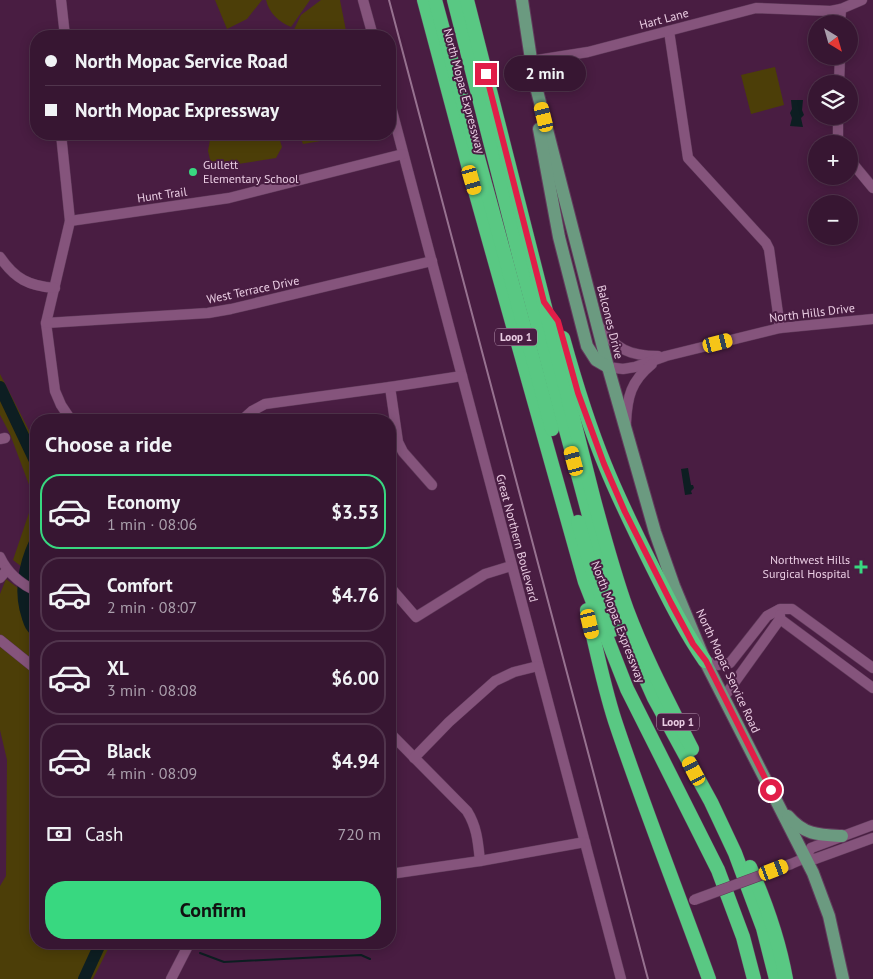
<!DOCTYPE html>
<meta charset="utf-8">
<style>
:root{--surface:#371632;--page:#3e1f3a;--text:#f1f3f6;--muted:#aa9fac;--line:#51354d;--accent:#38d880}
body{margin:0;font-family:"PT Sans",sans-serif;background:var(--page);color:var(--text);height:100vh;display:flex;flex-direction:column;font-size:19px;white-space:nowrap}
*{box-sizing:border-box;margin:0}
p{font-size:16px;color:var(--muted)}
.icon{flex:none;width:28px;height:28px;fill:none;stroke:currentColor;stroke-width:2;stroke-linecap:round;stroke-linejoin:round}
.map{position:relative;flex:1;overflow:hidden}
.panel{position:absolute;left:30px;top:414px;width:366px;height:535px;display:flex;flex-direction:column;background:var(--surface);border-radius:20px;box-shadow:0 2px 12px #0003,0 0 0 1px var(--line)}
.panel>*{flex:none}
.hud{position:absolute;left:30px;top:30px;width:366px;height:110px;border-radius:20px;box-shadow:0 2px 12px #0003,0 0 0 1px var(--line);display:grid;align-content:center;height:110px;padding:0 15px;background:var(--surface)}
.needle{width:32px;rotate:143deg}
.tools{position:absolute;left:808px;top:15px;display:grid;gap:10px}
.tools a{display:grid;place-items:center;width:50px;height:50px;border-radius:50%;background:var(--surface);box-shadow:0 2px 12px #0003,0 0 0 1px var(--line);font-size:25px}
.end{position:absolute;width:22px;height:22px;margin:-11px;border:6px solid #e11d48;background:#fff;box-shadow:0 0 0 2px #fff}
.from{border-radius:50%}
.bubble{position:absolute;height:35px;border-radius:18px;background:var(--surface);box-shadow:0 2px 12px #0003,0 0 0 1px var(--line);font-size:16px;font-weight:700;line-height:35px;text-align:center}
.car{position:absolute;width:15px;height:30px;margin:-15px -8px;border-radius:6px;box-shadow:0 0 4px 1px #0007;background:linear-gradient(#f5c518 24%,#345 0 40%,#f5c518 0 76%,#345 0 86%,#f5c518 0)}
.hud b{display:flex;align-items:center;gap:18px;height:48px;font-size:19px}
.hud b+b{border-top:1px solid var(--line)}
.hud i{width:12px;height:12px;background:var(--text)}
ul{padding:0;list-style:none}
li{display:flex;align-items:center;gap:15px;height:75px;margin:0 10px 8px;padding:0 5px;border:2px solid var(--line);border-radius:20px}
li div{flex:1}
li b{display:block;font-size:19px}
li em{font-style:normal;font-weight:700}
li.selected{border-color:var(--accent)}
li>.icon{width:45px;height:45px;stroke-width:1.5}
h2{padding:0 15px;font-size:22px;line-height:60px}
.pay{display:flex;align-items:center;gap:12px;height:55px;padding:0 15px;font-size:19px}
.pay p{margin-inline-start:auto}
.cta{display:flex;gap:10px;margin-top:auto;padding:10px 15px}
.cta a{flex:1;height:58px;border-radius:20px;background:var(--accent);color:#111;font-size:20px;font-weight:700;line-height:58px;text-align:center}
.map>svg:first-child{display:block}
.green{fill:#4c3e08}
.water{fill:#0d1e22}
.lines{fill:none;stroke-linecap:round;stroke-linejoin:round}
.stream{stroke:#0d1e22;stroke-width:2}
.river{stroke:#0d1e22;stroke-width:12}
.minor-casing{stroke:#623c5c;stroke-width:11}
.major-casing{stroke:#623c5c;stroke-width:14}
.highway-casing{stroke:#623c5c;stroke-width:15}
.minor{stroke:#85547c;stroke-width:10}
.major{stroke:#6b9a80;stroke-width:12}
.highway{stroke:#59c883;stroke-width:14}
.rail{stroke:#977290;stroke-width:2}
.minor-bridge-casing{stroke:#623c5c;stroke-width:11;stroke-linecap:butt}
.minor-bridge{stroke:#85547c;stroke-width:10}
.route{stroke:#e11d48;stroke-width:6}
.poi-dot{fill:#38d880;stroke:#491d42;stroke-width:2}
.labels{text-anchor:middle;stroke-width:4;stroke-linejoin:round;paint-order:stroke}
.shield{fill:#491d42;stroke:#ba98b3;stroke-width:1}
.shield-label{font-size:11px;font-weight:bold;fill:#eacde3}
.street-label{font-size:12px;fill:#eacde3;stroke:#491d42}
.poi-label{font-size:12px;fill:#eacde3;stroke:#491d42;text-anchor:start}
</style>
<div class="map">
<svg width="873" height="979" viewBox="0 0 873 979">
<rect width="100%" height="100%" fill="#491d42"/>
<!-- green -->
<g class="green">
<polygon points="215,0 262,0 247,19 227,29"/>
<path d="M266 0H310L291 27C279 22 269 13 266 0Z"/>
<polygon points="321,0 340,0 347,36 291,36 301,15"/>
<polygon points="775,67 784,105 751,114 741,75"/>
<polygon points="211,134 278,134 282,147 276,158 212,168 208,151"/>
<polygon points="299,134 360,134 359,135 335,140 332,139 303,144"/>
<polygon points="0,374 36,444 36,578 13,560 34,498 10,434 0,415"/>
<polygon points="6,579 26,594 36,599 36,942 111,943 93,979 0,979 0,886 6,876 7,760 0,730 0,594"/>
</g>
<!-- water -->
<g class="water">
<polygon points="791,100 803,100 802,110 804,115 801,118 803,127 790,126 792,118 790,113 792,109"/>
<polygon points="688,468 691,485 693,485 694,488 691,491 692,494 685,495 681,469"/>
</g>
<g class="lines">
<!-- stream -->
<g class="stream">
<polyline points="176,942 179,944"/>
<polyline points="200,953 224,962 361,955 370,959"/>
</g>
<!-- river -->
<g class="river">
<polyline points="0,387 36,463"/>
<path d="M36 540C24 565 19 592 28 618 30 624 31 627 36 631"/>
<polyline points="84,979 101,942"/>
</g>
<defs>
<g id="minor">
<polyline points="61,0 65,36"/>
<polyline points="363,0 373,36"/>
<polyline points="840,24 841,9"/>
<polyline points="669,31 688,158 766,243 769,249 780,328"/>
<polyline points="531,61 588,52 756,8 831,11 841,9 862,0"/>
<polyline points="839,84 840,56"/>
<polyline points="390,103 621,979"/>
<polyline points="61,134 70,221 46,323 55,391 61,405 71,420"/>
<polyline points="838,144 838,116"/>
<polyline points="849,159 873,188"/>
<polyline points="70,221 229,198 403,154"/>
<path d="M0 257C15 279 29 286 55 288"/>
<polyline points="46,323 208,313 231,309 432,261"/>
<path d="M599 326C616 349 629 356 658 356"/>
<polyline points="608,367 623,369 635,367 666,356 780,328 873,319"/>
<polyline points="390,387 398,442 403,452 432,485"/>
<polyline points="242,420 252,411 265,404 390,387 462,376"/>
<path d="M626 423C627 397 631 381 652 364"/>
<polyline points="0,439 5,438"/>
<path d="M0 557C7 572 21 584 36 591"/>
<polyline points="0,578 7,570"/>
<polyline points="390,587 416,617 485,574 511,566"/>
<polyline points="780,619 873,688"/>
<polyline points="0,640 36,669"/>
<polyline points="705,661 718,665 730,663 767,616 780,609 792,609 873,668"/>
<polyline points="724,697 780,619 780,615"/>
<path d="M390 733 467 811C477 827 478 842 480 861"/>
<polyline points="414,758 449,722 495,681 514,672 538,666"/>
<polyline points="805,858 811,848 873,825"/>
<polyline points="791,864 805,858 815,859 873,838"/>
<polyline points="390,874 480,861 585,842"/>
<polyline points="171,979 190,942"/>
</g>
<g id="major">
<polyline points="522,0 534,79 608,367 655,532 674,586 705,661 813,873 829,916 843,979"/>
<polyline points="539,129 559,237 587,346 596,360 608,367"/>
<path d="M788 816C804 835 819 835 842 836"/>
</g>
<g id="highway">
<polyline points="424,0 472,180 585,582 627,689 718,870 743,937 754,979"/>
<polyline points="435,0 552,429"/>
<polyline points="454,0 520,259 605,575 629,642 654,698 711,802 735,853 763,928 776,979"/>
<path d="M467 0 594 500C604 537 614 574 627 610 645 658 669 703 692 749"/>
<path d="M563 338C575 381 588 424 605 465 619 500 636 534 653 568 669 600 685 632 705 661"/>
<polyline points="578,522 591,567 613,630"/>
<path d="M587 610C596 647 603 684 615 721 644 808 678 893 709 979"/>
<path d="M750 867C766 903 779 940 786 979"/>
</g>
</defs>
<!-- minor casing -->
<use href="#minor" class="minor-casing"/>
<!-- major casing -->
<use href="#major" class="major-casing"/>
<!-- highway casing -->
<use href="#highway" class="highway-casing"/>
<!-- minor -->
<use href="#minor" class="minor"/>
<!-- major -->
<use href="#major" class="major"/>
<!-- highway -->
<use href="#highway" class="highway"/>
<!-- rail -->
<polyline class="rail" points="389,0 648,979"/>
<defs>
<polyline id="minor-bridge" points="694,900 791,864"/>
</defs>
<!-- minor-bridge casing -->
<use href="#minor-bridge" class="minor-bridge-casing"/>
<!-- minor-bridge -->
<use href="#minor-bridge" class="minor-bridge"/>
</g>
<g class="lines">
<!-- route -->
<polyline class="route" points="486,74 544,302 558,321 578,393 604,464 625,512 671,603 693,644 706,661 771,790"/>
</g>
<!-- markers -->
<g class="poi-dot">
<circle cx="193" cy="172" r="5"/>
<path d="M858.5 559.5h5v5h5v5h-5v5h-5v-5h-5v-5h5z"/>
</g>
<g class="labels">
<!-- shield labels -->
<g class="shield">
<rect x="495" y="328.5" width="42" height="17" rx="4"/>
<rect x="657" y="713.5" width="42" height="17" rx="4"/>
</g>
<g class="shield-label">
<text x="516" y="341">Loop 1</text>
<text x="678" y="726">Loop 1</text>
</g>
<!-- street labels -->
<g class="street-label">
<text transform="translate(664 19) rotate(-15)" y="4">Hart Lane</text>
<text transform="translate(464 91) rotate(75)" y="4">North Mopac Expressway</text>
<text transform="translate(162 195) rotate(-8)" y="4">Hunt Trail</text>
<text transform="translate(253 290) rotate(-12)" y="4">West Terrace Drive</text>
<text transform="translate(812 313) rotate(-7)" y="4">North Hills Drive</text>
<text transform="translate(610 322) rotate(76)" y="4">Balcones Drive</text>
<text transform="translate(517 538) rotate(75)" y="4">Great Northern Boulevard</text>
<text transform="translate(618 622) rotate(69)" y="4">North Mopac Expressway</text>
<text transform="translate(728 671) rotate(65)" y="4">North Mopac Service Road</text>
</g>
<!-- poi labels -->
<g class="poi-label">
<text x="203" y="169">Gullett<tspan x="203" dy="14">Elementary School</tspan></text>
<text x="850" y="564" text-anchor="end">Northwest Hills<tspan x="850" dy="14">Surgical Hospital</tspan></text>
</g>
</g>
</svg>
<div class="tools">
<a><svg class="needle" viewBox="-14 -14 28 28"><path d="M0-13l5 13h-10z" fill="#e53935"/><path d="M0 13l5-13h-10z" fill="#aa9fac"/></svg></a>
<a><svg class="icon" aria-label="layers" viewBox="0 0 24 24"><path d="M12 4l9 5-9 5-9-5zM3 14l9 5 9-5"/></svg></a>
<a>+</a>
<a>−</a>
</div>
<i class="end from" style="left:771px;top:790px"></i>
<i class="end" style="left:486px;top:74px"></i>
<div class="bubble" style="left:504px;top:56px;width:82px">2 min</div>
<i class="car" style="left:544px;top:117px;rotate:346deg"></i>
<i class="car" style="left:472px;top:180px;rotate:164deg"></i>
<i class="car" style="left:718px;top:343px;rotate:76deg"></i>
<i class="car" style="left:574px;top:461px;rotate:345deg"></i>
<i class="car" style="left:590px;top:624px;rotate:167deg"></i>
<i class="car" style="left:694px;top:771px;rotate:332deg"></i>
<i class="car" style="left:774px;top:870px;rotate:69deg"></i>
<div class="hud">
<b><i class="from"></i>North Mopac Service Road</b>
<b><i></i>North Mopac Expressway</b>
</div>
<section class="panel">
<h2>Choose a ride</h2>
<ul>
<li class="selected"><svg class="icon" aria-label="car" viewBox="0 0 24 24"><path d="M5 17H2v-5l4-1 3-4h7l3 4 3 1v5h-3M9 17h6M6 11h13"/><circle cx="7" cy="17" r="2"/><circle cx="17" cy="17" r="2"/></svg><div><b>Economy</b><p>1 min · 08:06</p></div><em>$3.53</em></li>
<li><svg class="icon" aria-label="car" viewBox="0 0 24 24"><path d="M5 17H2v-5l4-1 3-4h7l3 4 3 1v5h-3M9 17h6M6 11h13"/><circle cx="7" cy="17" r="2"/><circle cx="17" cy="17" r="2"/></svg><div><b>Comfort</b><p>2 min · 08:07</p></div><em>$4.76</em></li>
<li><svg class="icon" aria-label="car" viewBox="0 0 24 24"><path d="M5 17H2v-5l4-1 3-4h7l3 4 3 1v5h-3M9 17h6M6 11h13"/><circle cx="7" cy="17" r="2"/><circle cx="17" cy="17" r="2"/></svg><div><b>XL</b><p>3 min · 08:08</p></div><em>$6.00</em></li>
<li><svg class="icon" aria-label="car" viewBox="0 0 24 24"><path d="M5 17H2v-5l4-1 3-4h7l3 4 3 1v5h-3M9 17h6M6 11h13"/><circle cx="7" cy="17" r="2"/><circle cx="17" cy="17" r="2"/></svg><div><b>Black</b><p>4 min · 08:09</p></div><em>$4.94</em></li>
</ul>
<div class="pay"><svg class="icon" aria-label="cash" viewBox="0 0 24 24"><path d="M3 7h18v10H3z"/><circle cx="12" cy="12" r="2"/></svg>Cash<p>720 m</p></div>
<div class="cta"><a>Confirm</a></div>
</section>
</div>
